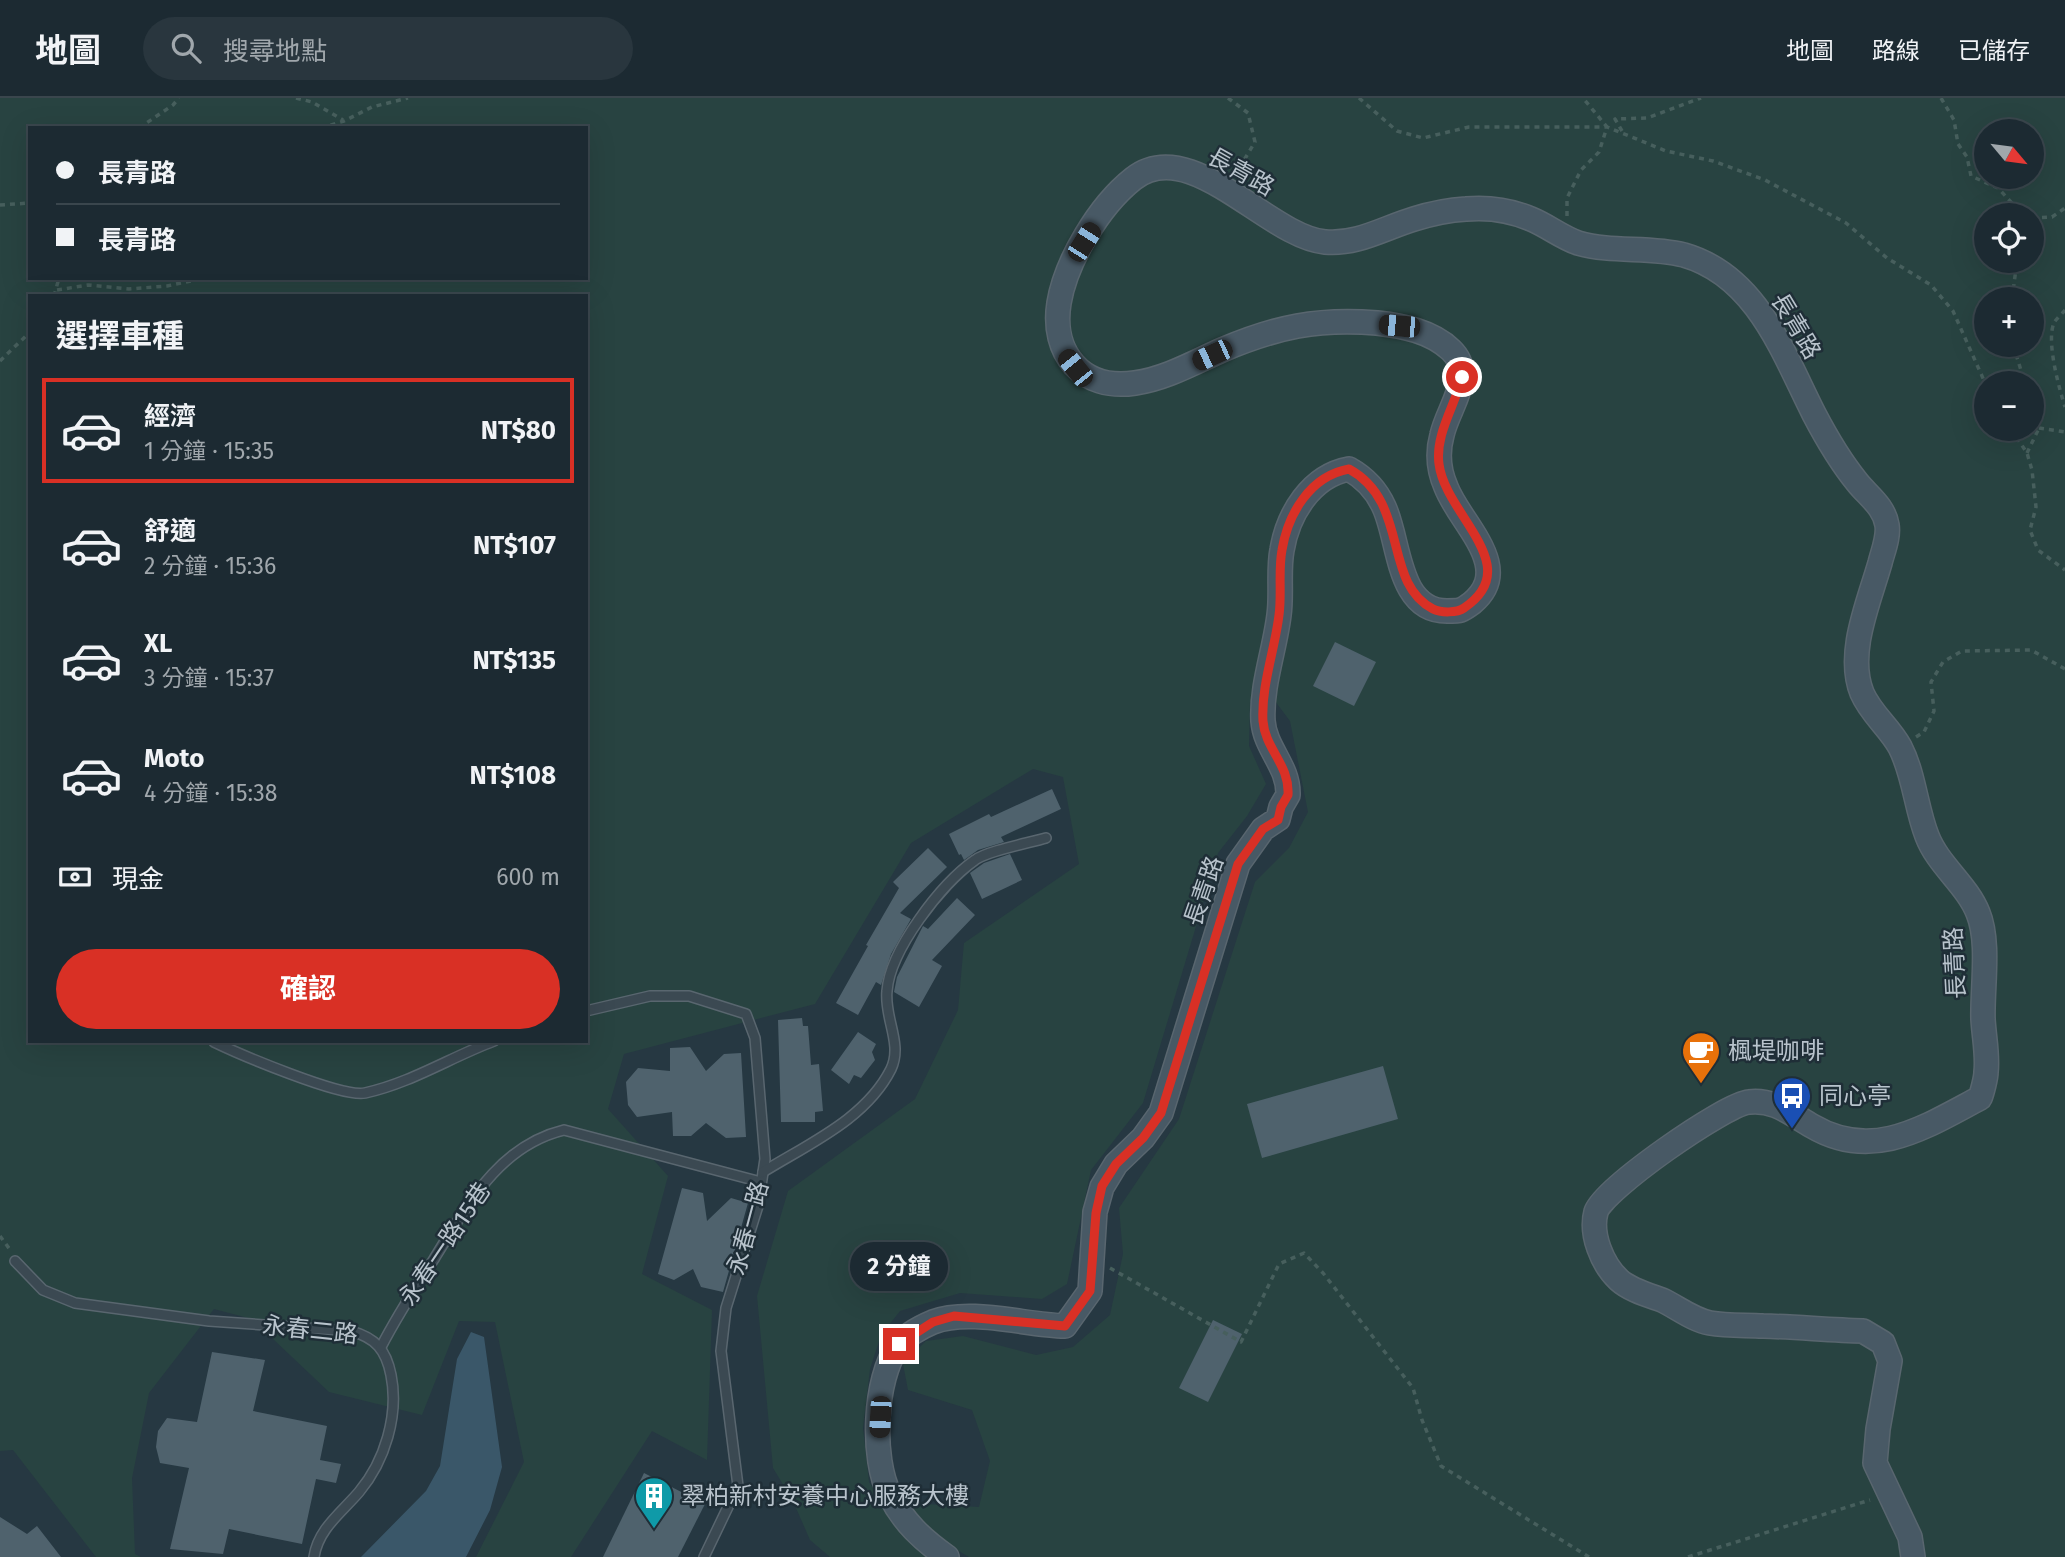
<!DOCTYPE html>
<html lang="zh-TW">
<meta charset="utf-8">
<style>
:root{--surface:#1c2a32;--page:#29363e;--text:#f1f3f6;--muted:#a0a7ac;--line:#3a464d;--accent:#d93025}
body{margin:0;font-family:"Fira Sans","Noto Sans TC",sans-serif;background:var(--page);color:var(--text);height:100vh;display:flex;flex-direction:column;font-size:26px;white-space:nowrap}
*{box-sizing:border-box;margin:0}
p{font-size:23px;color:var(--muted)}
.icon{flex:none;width:38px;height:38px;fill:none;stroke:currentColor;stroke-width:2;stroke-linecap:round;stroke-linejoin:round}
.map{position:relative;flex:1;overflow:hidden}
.side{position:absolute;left:28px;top:196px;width:560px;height:749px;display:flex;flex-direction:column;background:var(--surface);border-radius:0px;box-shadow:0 7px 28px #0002,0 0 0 2px var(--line)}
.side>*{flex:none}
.guide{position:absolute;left:28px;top:28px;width:560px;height:154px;border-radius:0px;box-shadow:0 7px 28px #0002,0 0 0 2px var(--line);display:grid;align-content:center;height:154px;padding:0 28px;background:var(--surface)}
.needle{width:46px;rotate:119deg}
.buttons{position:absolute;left:1974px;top:21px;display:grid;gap:14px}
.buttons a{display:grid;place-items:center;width:70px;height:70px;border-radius:50%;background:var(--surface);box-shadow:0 7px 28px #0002,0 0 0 2px var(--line);font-size:35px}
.end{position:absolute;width:32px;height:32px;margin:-16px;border:9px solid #d93025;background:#fff;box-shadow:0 0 0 4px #fff}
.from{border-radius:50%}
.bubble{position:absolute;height:49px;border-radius:24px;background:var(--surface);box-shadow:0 7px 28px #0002,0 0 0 2px var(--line);font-size:23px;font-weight:700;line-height:49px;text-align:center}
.car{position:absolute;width:21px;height:42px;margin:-21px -10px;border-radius:9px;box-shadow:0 0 5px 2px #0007;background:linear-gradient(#222 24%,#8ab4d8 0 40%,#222 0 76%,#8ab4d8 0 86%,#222 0)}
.guide b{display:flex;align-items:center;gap:24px;height:66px;font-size:26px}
.guide b+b{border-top:2px solid var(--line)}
.guide i{width:18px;height:18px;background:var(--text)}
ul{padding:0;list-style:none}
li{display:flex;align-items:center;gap:21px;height:105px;margin:0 14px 10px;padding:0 14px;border:4px solid transparent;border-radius:0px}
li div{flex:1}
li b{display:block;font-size:26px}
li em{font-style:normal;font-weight:700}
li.selected{border-color:var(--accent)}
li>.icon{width:63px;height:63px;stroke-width:1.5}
h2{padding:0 28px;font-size:32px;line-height:84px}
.pay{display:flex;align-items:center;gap:18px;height:77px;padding:0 28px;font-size:26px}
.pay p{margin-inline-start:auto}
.button{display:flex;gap:14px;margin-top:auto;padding:14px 28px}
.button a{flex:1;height:80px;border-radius:42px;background:var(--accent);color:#fff;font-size:28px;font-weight:700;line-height:80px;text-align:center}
header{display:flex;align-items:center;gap:42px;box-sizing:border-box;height:98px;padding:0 35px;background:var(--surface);border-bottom:2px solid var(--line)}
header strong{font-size:33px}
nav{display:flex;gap:38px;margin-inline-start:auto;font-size:24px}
.search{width:490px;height:63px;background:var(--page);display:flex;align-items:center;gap:18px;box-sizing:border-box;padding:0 24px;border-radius:38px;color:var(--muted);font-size:26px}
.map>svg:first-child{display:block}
.green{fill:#284341;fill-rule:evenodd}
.water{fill:#3a5769}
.building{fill:#4f626d}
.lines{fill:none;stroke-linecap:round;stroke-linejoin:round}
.lane-casing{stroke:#59666f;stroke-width:12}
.secondary-casing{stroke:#59666f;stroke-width:26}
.path{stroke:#475f5d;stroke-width:3.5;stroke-dasharray:5 5;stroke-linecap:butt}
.lane{stroke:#3b4952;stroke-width:9}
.secondary{stroke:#485965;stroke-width:23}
.route{stroke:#d93025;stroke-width:9}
.labels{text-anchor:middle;stroke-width:5;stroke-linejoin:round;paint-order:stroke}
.street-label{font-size:24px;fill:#b8c3cc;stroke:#1f2e37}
.poi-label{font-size:24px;fill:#b8c3cc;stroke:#1f2e37;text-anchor:start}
</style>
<header>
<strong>地圖</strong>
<div class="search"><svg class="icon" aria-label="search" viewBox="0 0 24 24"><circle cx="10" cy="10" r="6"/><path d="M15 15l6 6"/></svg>搜尋地點</div>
<nav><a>地圖</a><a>路線</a><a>已儲存</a></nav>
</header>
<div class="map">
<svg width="2065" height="1459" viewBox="0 0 2065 1459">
<rect width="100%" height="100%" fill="#263842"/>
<!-- green -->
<path class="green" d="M0 0H2065V1459H969L924 1433 907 1405 979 1409 990 1363 972 1312 908 1292 903 1266 926 1243 963 1238 1036 1257 1073 1249 1110 1217 1123 1156 1119 1110 1179 1021 1255 784 1289 750 1308 714 1290 623 1275 603 1250 604 1249 648 1266 686 1247 718 1218 755 1143 1005 1091 1072 1067 1186 1042 1201 960 1195 900 1213 881 1237 870 1271 863 1330 869 1384 895 1424 926 1459H830L810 1442 793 1403 773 1370 757 1198 788 1093 915 1001 958 912 964 845 1079 766 1063 679 1033 671 911 745 815 906 624 956 608 1011 668 1078 642 1176 712 1212 707 1362 652 1333 571 1459H476L524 1364 495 1224 459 1223 422 1317 329 1294 252 1221 214 1211 149 1295 132 1380 135 1456 141 1459H96L13 1352 0 1353ZM30 30H586V180H30ZM1986 33H2032V79H1986ZM1986 117H2032V163H1986ZM30 198H586V943H30ZM1986 201H2032V247H1986ZM1986 285H2032V331H1986Z"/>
<!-- water -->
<polygon class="water" points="471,1234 484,1239 502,1369 490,1412 466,1459 361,1459 426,1393 440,1368 457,1261"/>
<!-- building -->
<g class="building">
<polygon points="1335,544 1376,564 1354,608 1313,588"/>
<polygon points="1052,691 1061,711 1001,739 1004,744 978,752 964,762 961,756 959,757 949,736 989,716 991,719"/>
<polygon points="928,750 947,769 900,815 911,821 891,856 881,887 876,884 858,917 836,905 868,848 866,847 899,790 893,784"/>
<polygon points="1010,756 1022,782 982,801 970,775 984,765"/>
<polygon points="957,800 975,817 932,862 942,868 919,909 894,894 897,879 923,828 928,831"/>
<polygon points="802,920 803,928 808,928 811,967 819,966 823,1013 815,1014 815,1024 781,1024 778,922"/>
<polygon points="858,934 876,946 872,954 875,962 861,980 854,977 849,986 831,972"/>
<polygon points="690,949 706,973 724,956 741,955 746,1039 726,1040 706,1025 691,1038 673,1038 672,1014 637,1019 628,1007 626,984 638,970 670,973 670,950"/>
<polygon points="1383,968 1398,1021 1262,1060 1247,1006"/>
<polygon points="682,1090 703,1095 707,1123 731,1100 748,1105 723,1194 701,1189 693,1171 674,1182 658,1176"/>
<polygon points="1213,1222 1242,1236 1208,1304 1179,1290"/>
<polygon points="212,1254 265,1262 253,1313 327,1328 320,1362 341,1366 336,1385 316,1381 302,1446 229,1431 223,1456 170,1451 189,1370 160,1365 156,1349 158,1333 167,1320 197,1324"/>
<polygon points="644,1375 705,1406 678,1459 603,1459"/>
<polygon points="0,1419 27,1436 37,1428 61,1459 0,1459"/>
</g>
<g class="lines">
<defs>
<g id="lane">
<polyline points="586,913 650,898 689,898 746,916 755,940 765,1061 758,1108 726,1210 721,1253 738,1388 704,1459"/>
<path d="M214 944C239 956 342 1000 365 995 411 985 451 959 494 943"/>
<path d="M763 1074C808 1046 866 1021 891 971 903 946 884 920 887 893 890 852 941 786 975 762 987 753 1029 745 1046 740"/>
<path d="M15 1163 43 1192 75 1205 209 1223 351 1233C376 1240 386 1252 391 1277 399 1317 385 1363 359 1394 342 1414 318 1431 314 1459"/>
<path d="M381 1249C397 1218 415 1190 434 1161 467 1108 498 1048 564 1032L761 1084"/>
</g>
<path id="secondary" d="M947 1459C923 1442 903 1424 890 1397 871 1361 874 1281 898 1248 905 1238 921 1229 933 1224 970 1210 1025 1227 1065 1228L1090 1193 1095 1114 1102 1089 1116 1066 1143 1040 1161 1015 1238 766 1263 731 1278 721 1281 709 1288 697C1289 668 1265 651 1263 623 1261 588 1275 551 1279 517 1282 496 1278 473 1282 452 1288 416 1311 378 1349 371 1365 380 1376 391 1384 409 1400 443 1397 513 1447 513 1461 513 1461 513 1472 505 1515 469 1460 426 1446 389 1439 373 1437 355 1442 337 1448 309 1477 277 1451 252 1431 233 1403 228 1377 225 1318 220 1276 229 1222 252 1195 264 1165 281 1135 285 1082 293 1051 255 1059 205 1066 163 1099 108 1133 81 1190 35 1268 139 1325 144 1357 147 1384 130 1414 121 1430 116 1449 112 1466 111 1489 109 1510 112 1531 121 1548 128 1561 139 1578 145 1613 155 1649 148 1684 157 1757 178 1783 255 1814 316 1826 339 1840 363 1857 384 1868 398 1884 408 1887 427 1889 439 1883 453 1880 465 1869 504 1846 555 1862 595 1871 616 1889 629 1900 649 1914 676 1916 710 1927 738 1938 767 1967 787 1978 815 1990 844 1982 890 1983 921 1984 939 1988 957 1986 974 1986 980 1982 995 1980 1000 1925 1029 1873 1064 1812 1028 1791 1016 1774 1001 1749 1004 1725 1006 1602 1092 1596 1114 1590 1136 1602 1166 1619 1182 1630 1192 1648 1197 1662 1202 1677 1209 1693 1222 1710 1225 1727 1228 1745 1227 1763 1228 1796 1229 1830 1232 1863 1233L1883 1245 1890 1263 1878 1331 1875 1365 1910 1439 1913 1459"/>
</defs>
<!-- lane casing -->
<use href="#lane" class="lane-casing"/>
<!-- secondary casing -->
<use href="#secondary" class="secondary-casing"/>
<!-- path -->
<g class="path">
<polyline points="296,0 312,4 343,22"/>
<polyline points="1228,0 1248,15 1255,44 1235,77"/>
<polyline points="1359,0 1397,33 1423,40 1469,29 1607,29 1666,53 1713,63 1765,82 1846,125 1887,160 1931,187 1953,213 1986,287"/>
<polyline points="1941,0 1954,22 1958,46 1967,59 1971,78 1998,90 2023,117"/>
<polyline points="139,30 173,7 179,0"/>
<polyline points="321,30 344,23 372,9 408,0"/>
<polyline points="1622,33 1615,21 1647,20 1701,0"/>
<polyline points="0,107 30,105"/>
<polyline points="1567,118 1567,100 1581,72 1599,54 1607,29 1583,0"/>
<polyline points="2032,120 2052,119 2065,110"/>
<polyline points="57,192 88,187 129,191 167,188 205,180"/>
<polyline points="54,198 59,180"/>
<polyline points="2012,201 2017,163"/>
<path d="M2065 212C2062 216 2056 221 2054 225 2046 243 2059 290 2065 309"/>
<polyline points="2013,247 2025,285"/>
<polyline points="0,263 30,234"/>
<polyline points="2039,330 2065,334"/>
<polyline points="2011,331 2027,355 2032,372 2036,409 2030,432 2038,452 2065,472"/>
<polyline points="2027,355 2039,330 2032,303"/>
<polyline points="1916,639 1924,634 1934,613 1931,584 1943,564 1962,553 2031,552 2065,571"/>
<polyline points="0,1138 11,1153"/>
<polyline points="1110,1170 1241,1244 1279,1166 1304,1155 1323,1175 1413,1290 1422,1322 1441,1368 1589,1459"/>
<polyline points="1688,1459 1870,1402"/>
</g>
<!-- lane -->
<use href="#lane" class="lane"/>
<!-- secondary -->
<use href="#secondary" class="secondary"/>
</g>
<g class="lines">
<!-- route -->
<path class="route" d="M899 1246 933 1224 954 1218 1065 1228 1090 1193 1096 1115 1102 1088 1116 1066 1143 1040 1161 1015 1238 766 1263 731 1278 722 1281 709 1288 697C1290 667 1265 651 1263 623 1261 588 1275 551 1279 517 1282 496 1278 473 1282 452 1288 416 1310 378 1349 371 1410 404 1382 485 1433 511 1441 515 1457 515 1464 510 1527 468 1445 417 1439 366 1435 336 1455 308 1462 279"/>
</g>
<!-- icons -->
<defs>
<symbol id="cafe-pin" viewBox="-11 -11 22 30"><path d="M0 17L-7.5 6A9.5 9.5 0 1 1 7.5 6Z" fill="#e8710a" stroke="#1f2e37"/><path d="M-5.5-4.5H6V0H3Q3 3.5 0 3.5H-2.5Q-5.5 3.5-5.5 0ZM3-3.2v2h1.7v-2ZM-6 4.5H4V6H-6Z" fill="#fff"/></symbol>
<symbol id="bus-pin" viewBox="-11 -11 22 30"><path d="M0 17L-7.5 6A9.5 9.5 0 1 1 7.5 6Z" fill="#1a4fb4" stroke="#1f2e37"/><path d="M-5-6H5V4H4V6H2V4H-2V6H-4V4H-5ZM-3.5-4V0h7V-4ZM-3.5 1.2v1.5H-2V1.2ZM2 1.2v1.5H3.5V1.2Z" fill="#fff"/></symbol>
<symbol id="building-pin" viewBox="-11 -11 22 30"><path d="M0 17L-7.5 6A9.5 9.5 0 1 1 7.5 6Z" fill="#0f9aa8" stroke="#1f2e37"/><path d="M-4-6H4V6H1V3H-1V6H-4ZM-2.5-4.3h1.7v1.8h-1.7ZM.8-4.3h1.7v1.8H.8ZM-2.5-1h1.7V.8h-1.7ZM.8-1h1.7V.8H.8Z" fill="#fff"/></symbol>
</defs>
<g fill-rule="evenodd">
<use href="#cafe-pin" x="1679" y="931" width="44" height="60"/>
<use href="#bus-pin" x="1770" y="976" width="44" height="60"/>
<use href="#building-pin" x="632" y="1376" width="44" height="60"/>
</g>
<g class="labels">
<!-- street labels -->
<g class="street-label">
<text transform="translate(1241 74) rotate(29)" y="8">長青路</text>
<text transform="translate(1796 228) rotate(59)" y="8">長青路</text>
<text transform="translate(1204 793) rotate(-71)" y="8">長青路</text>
<text transform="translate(1955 865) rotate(-93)" y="8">長青路</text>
<text transform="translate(748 1130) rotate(-75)" y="8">永春一路</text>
<text transform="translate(445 1146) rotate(-56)" y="8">永春一路15巷</text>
<text transform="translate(310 1232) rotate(6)" y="8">永春二路</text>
</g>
<!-- poi labels -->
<g class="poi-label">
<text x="1728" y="961">楓堤咖啡</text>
<text x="1819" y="1006">同心亭</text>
<text x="681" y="1406">翠柏新村安養中心服務大樓</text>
</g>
</g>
</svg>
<div class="buttons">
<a><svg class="needle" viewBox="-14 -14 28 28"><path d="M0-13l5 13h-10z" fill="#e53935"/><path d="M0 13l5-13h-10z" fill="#a0a7ac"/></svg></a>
<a><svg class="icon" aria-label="locate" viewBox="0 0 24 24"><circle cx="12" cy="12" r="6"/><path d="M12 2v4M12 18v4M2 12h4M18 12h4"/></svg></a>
<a>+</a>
<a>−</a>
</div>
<i class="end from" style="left:1462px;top:279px"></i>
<i class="end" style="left:899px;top:1246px"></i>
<div class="bubble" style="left:850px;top:1144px;width:98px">2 分鐘</div>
<i class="car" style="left:1084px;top:144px;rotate:32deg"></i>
<i class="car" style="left:1399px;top:228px;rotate:275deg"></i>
<i class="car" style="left:1212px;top:257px;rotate:245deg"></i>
<i class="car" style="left:1075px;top:270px;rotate:321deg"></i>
<i class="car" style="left:880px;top:1319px;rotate:183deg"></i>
<div class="guide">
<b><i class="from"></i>長青路</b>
<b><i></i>長青路</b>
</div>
<section class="side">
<h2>選擇車種</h2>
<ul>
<li class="selected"><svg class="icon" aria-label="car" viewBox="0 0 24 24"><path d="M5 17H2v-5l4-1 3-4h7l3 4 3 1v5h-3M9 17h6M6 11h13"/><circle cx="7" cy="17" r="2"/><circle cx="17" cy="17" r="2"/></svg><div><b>經濟</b><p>1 分鐘 · 15:35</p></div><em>NT$80</em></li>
<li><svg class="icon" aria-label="car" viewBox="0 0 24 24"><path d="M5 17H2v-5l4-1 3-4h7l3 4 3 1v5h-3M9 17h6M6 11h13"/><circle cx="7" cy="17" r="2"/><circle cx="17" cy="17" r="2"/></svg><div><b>舒適</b><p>2 分鐘 · 15:36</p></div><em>NT$107</em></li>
<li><svg class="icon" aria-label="car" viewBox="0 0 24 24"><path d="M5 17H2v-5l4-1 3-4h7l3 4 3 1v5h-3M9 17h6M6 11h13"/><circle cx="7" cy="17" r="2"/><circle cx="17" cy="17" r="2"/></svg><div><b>XL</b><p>3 分鐘 · 15:37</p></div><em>NT$135</em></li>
<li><svg class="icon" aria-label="car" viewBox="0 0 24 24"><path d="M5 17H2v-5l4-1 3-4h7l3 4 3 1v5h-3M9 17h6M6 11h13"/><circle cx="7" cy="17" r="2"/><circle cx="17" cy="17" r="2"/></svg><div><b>Moto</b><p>4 分鐘 · 15:38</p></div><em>NT$108</em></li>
</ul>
<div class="pay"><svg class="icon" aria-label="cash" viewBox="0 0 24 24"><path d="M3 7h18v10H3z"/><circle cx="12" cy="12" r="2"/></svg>現金<p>600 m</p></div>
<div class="button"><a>確認</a></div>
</section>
</div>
